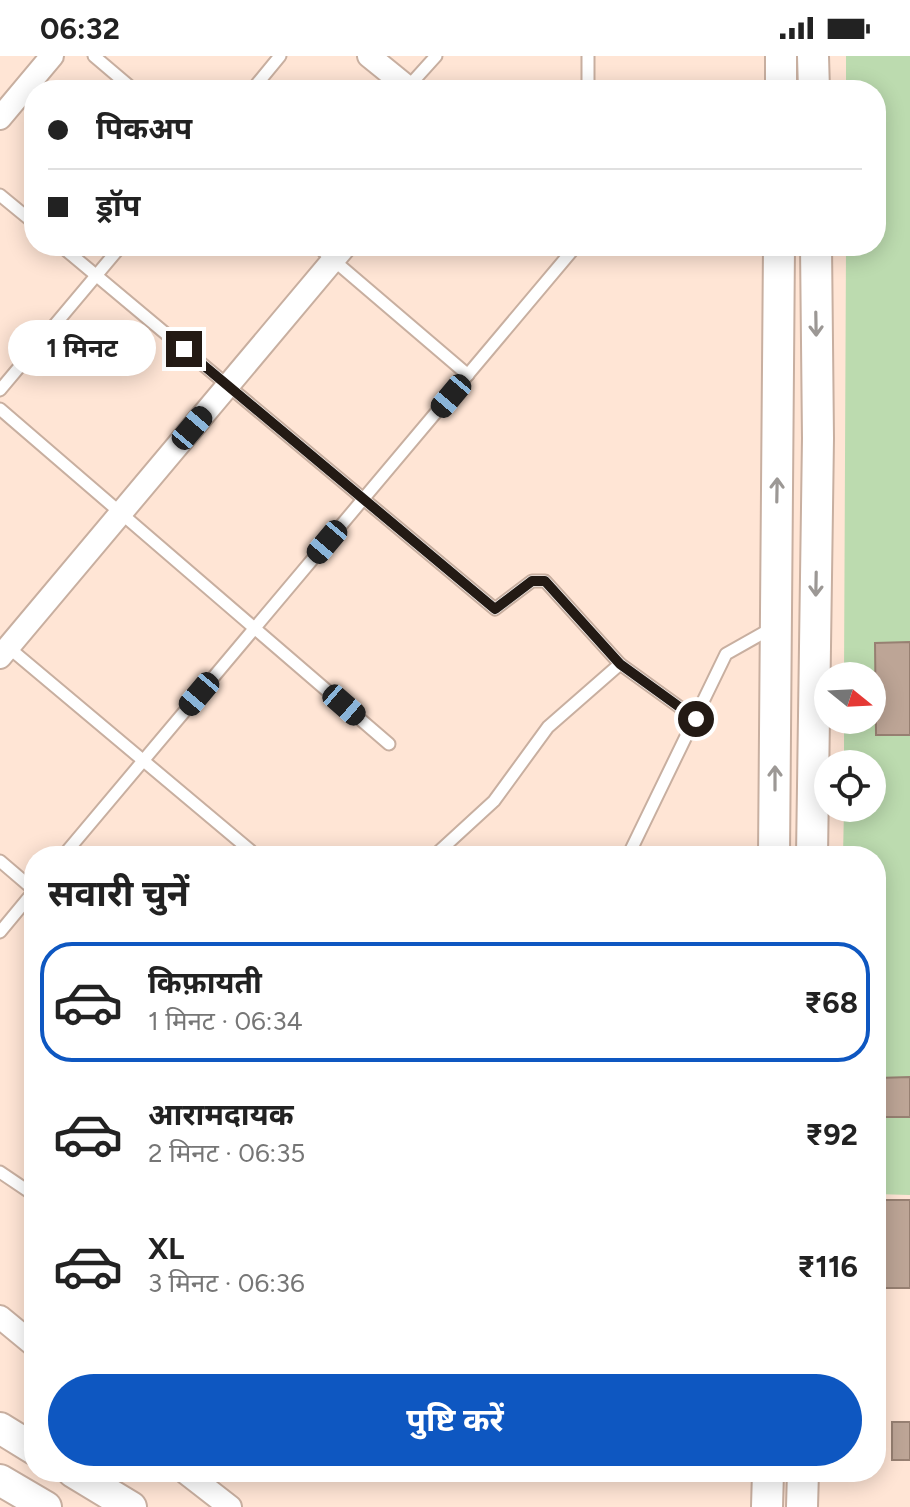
<!DOCTYPE html>
<html lang="hi">
<meta charset="utf-8">
<style>
:root{--surface:#fff;--page:#f2f2f2;--text:#222;--muted:#767676;--line:#e0e0e0;--accent:#0e57c1}
body{margin:0;font-family:Figtree,"Noto Sans Devanagari",sans-serif;background:var(--page);color:var(--text);height:100vh;display:flex;flex-direction:column;font-size:30px;white-space:nowrap}
*{box-sizing:border-box;margin:0}
p{font-size:26px;color:var(--muted)}
.icon{flex:none;width:44px;height:44px;fill:none;stroke:currentColor;stroke-width:2;stroke-linecap:round;stroke-linejoin:round}
.map{position:relative;flex:1;overflow:hidden}
.panel{position:absolute;left:24px;top:790px;width:862px;height:636px;display:flex;flex-direction:column;background:var(--surface);border-radius:32px;box-shadow:0 4px 20px #0003}
.panel>*{flex:none}
.hud{position:absolute;left:24px;top:24px;width:862px;height:176px;border-radius:32px;box-shadow:0 4px 20px #0003;display:grid;align-content:center;height:176px;padding:0 24px;background:var(--surface)}
.needle{width:52px;rotate:108deg}
.tools{position:absolute;left:814px;top:606px;display:grid;gap:16px}
.tools a{display:grid;place-items:center;width:72px;height:72px;border-radius:50%;background:var(--surface);box-shadow:0 4px 20px #0003;font-size:40px}
.end{position:absolute;width:36px;height:36px;margin:-18px;border:10px solid #231a14;background:#fff;box-shadow:0 0 0 4px #fff}
.from{border-radius:50%}
.bubble{position:absolute;height:56px;border-radius:28px;background:var(--surface);box-shadow:0 4px 20px #0003;font-size:26px;font-weight:700;line-height:56px;text-align:center}
.car{position:absolute;width:24px;height:48px;margin:-24px -12px;border-radius:10px;box-shadow:0 0 6px 2px #0007;background:linear-gradient(#222 24%,#8ab4d8 0 40%,#222 0 76%,#8ab4d8 0 86%,#222 0)}
.hud b{display:flex;align-items:center;gap:28px;height:76px;font-size:30px}
.hud b+b{border-top:2px solid var(--line)}
.hud i{width:20px;height:20px;background:var(--text)}
ul{padding:0;list-style:none}
li{display:flex;align-items:center;gap:24px;height:120px;margin:0 16px 12px;padding:0 8px;border:4px solid transparent;border-radius:32px}
li div{flex:1}
li b{display:block;font-size:30px}
li em{font-style:normal;font-weight:700}
li.selected{border-color:var(--accent)}
li>.icon{width:72px;height:72px;stroke-width:1.5}
h2{padding:0 24px;font-size:36px;line-height:96px}
.button{display:flex;gap:16px;margin-top:auto;padding:16px 24px}
.button a{flex:1;height:92px;border-radius:48px;background:var(--accent);color:#fff;font-size:32px;font-weight:700;line-height:92px;text-align:center}
.status{display:flex;justify-content:space-between;align-items:center;height:56px;padding:0 40px;background:var(--surface);direction:ltr}
.status svg{height:22px;fill:currentColor}
.map>svg:first-child{display:block}
.green{fill:#bcdbaf}
.building{fill:#bda596;stroke:#978072;stroke-width:2}
.lines{fill:none;stroke-linecap:round;stroke-linejoin:round}
.lane-casing{stroke:#c8afa0;stroke-width:15}
.street-casing{stroke:#c8afa0;stroke-width:26}
.secondary-casing{stroke:#c8afa0;stroke-width:34}
.lane{stroke:#fff;stroke-width:11}
.street{stroke:#fff;stroke-width:22}
.secondary{stroke:#fff;stroke-width:30}
.oneway{stroke:#9c9895}
.route{stroke:#231a14;stroke-width:10}
</style>
<div class="status"><b>06:32</b><svg viewBox="0 0 49 12"><path d="M0 12V9h3v3zM5 12V6h3v6zM10 12V3h3v9zM15 12V0h3v12zM26 1h20v11H26zM47 4h2v5h-2z"/></svg></div>
<div class="map">
<svg width="910" height="1451" viewBox="0 0 910 1451">
<rect width="100%" height="100%" fill="#ffe5d5"/>
<!-- green -->
<polygon class="green" points="846,0 910,0 910,1139 876,1138 876,800 843,800 844,752 872,752 872,708 844,708 844,664 872,664 872,620 844,620 846,190 876,190 876,34 846,34"/>
<!-- building -->
<g class="building">
<polygon points="910,586 910,679 876,679 875,587"/>
<polygon points="910,1021 910,1061 878,1061 878,1022"/>
<rect x="876" y="1144" width="34" height="88"/>
<rect x="892" y="1366" width="18" height="38"/>
</g>
<g class="lines">
<defs>
<g id="lane">
<polyline points="94,0 134,34"/>
<polyline points="588,0 588,34"/>
<polyline points="408,31 436,0"/>
<polyline points="252,34 280,0"/>
<polyline points="0,139 34,167"/>
<polyline points="61,190 495,553 532,525 545,525 620,608"/>
<polyline points="317,190 468,319"/>
<polyline points="0,334 121,190"/>
<polyline points="0,353 389,688"/>
<polyline points="8,591 251,795"/>
<polyline points="63,800 576,190"/>
<polyline points="434,800 494,745 548,671 620,608 696,663"/>
<polyline points="628,800 726,598 772,572"/>
<polyline points="0,805 34,834"/>
<polyline points="0,876 34,835"/>
<polyline points="0,1116 34,1139"/>
</g>
<g id="street">
<polyline points="369,0 411,34"/>
<polyline points="0,62 52,0"/>
<polyline points="0,601 345,190"/>
<polyline points="0,1261 34,1289"/>
<polyline points="185,1416 230,1451"/>
</g>
<g id="secondary">
<polyline points="813,0 814,34"/>
<polyline points="781,34 781,0"/>
<polyline points="774,800 779,190"/>
<polyline points="812,800 818,382 816,190"/>
<polyline points="0,1372 34,1393"/>
<polyline points="73,1416 131,1451"/>
<polyline points="0,1424 46,1451"/>
<polyline points="767,1451 768,1416"/>
<polyline points="802,1451 803,1416"/>
</g>
</defs>
<!-- lane casing -->
<use href="#lane" class="lane-casing"/>
<!-- street casing -->
<use href="#street" class="street-casing"/>
<!-- secondary casing -->
<use href="#secondary" class="secondary-casing"/>
<!-- lane -->
<use href="#lane" class="lane"/>
<!-- street -->
<use href="#street" class="street"/>
<!-- secondary -->
<use href="#secondary" class="secondary"/>
</g>
<!-- one-way arrows -->
<defs><path id="oneway-shaft" d="M-6 0H5M1.5-3L5.5 0L1.5 3" fill="none" stroke-width="1.6" stroke-linecap="round" stroke-linejoin="round" transform="scale(2)"/></defs>
<g class="oneway">
<use href="#oneway-shaft" transform="translate(816 268) rotate(89)"/>
<use href="#oneway-shaft" transform="translate(777 434) rotate(-89)"/>
<use href="#oneway-shaft" transform="translate(816 528) rotate(91)"/>
<use href="#oneway-shaft" transform="translate(775 722) rotate(-90)"/>
</g>
<g class="lines">
<!-- route -->
<polyline class="route" points="184,293 495,553 532,525 545,525 620,608 696,663"/>
</g>
</svg>
<div class="tools">
<a><svg class="needle" viewBox="-14 -14 28 28"><path d="M0-13l5 13h-10z" fill="#e53935"/><path d="M0 13l5-13h-10z" fill="#767676"/></svg></a>
<a><svg class="icon" aria-label="locate" viewBox="0 0 24 24"><circle cx="12" cy="12" r="6"/><path d="M12 2v4M12 18v4M2 12h4M18 12h4"/></svg></a>
</div>
<i class="end from" style="left:696px;top:663px"></i>
<i class="end" style="left:184px;top:293px"></i>
<div class="bubble" style="left:8px;top:264px;width:148px">1 मिनट</div>
<i class="car" style="left:451px;top:340px;rotate:220deg"></i>
<i class="car" style="left:192px;top:372px;rotate:40deg"></i>
<i class="car" style="left:327px;top:486px;rotate:220deg"></i>
<i class="car" style="left:199px;top:638px;rotate:220deg"></i>
<i class="car" style="left:344px;top:649px;rotate:131deg"></i>
<div class="hud">
<b><i class="from"></i>पिकअप</b>
<b><i></i>ड्रॉप</b>
</div>
<section class="panel">
<h2>सवारी चुनें</h2>
<ul>
<li class="selected"><svg class="icon" aria-label="car" viewBox="0 0 24 24"><path d="M5 17H2v-5l4-1 3-4h7l3 4 3 1v5h-3M9 17h6M6 11h13"/><circle cx="7" cy="17" r="2"/><circle cx="17" cy="17" r="2"/></svg><div><b>किफ़ायती</b><p>1 मिनट · 06:34</p></div><em>₹68</em></li>
<li><svg class="icon" aria-label="car" viewBox="0 0 24 24"><path d="M5 17H2v-5l4-1 3-4h7l3 4 3 1v5h-3M9 17h6M6 11h13"/><circle cx="7" cy="17" r="2"/><circle cx="17" cy="17" r="2"/></svg><div><b>आरामदायक</b><p>2 मिनट · 06:35</p></div><em>₹92</em></li>
<li><svg class="icon" aria-label="car" viewBox="0 0 24 24"><path d="M5 17H2v-5l4-1 3-4h7l3 4 3 1v5h-3M9 17h6M6 11h13"/><circle cx="7" cy="17" r="2"/><circle cx="17" cy="17" r="2"/></svg><div><b>XL</b><p>3 मिनट · 06:36</p></div><em>₹116</em></li>
</ul>
<div class="button"><a>पुष्टि करें</a></div>
</section>
</div>
